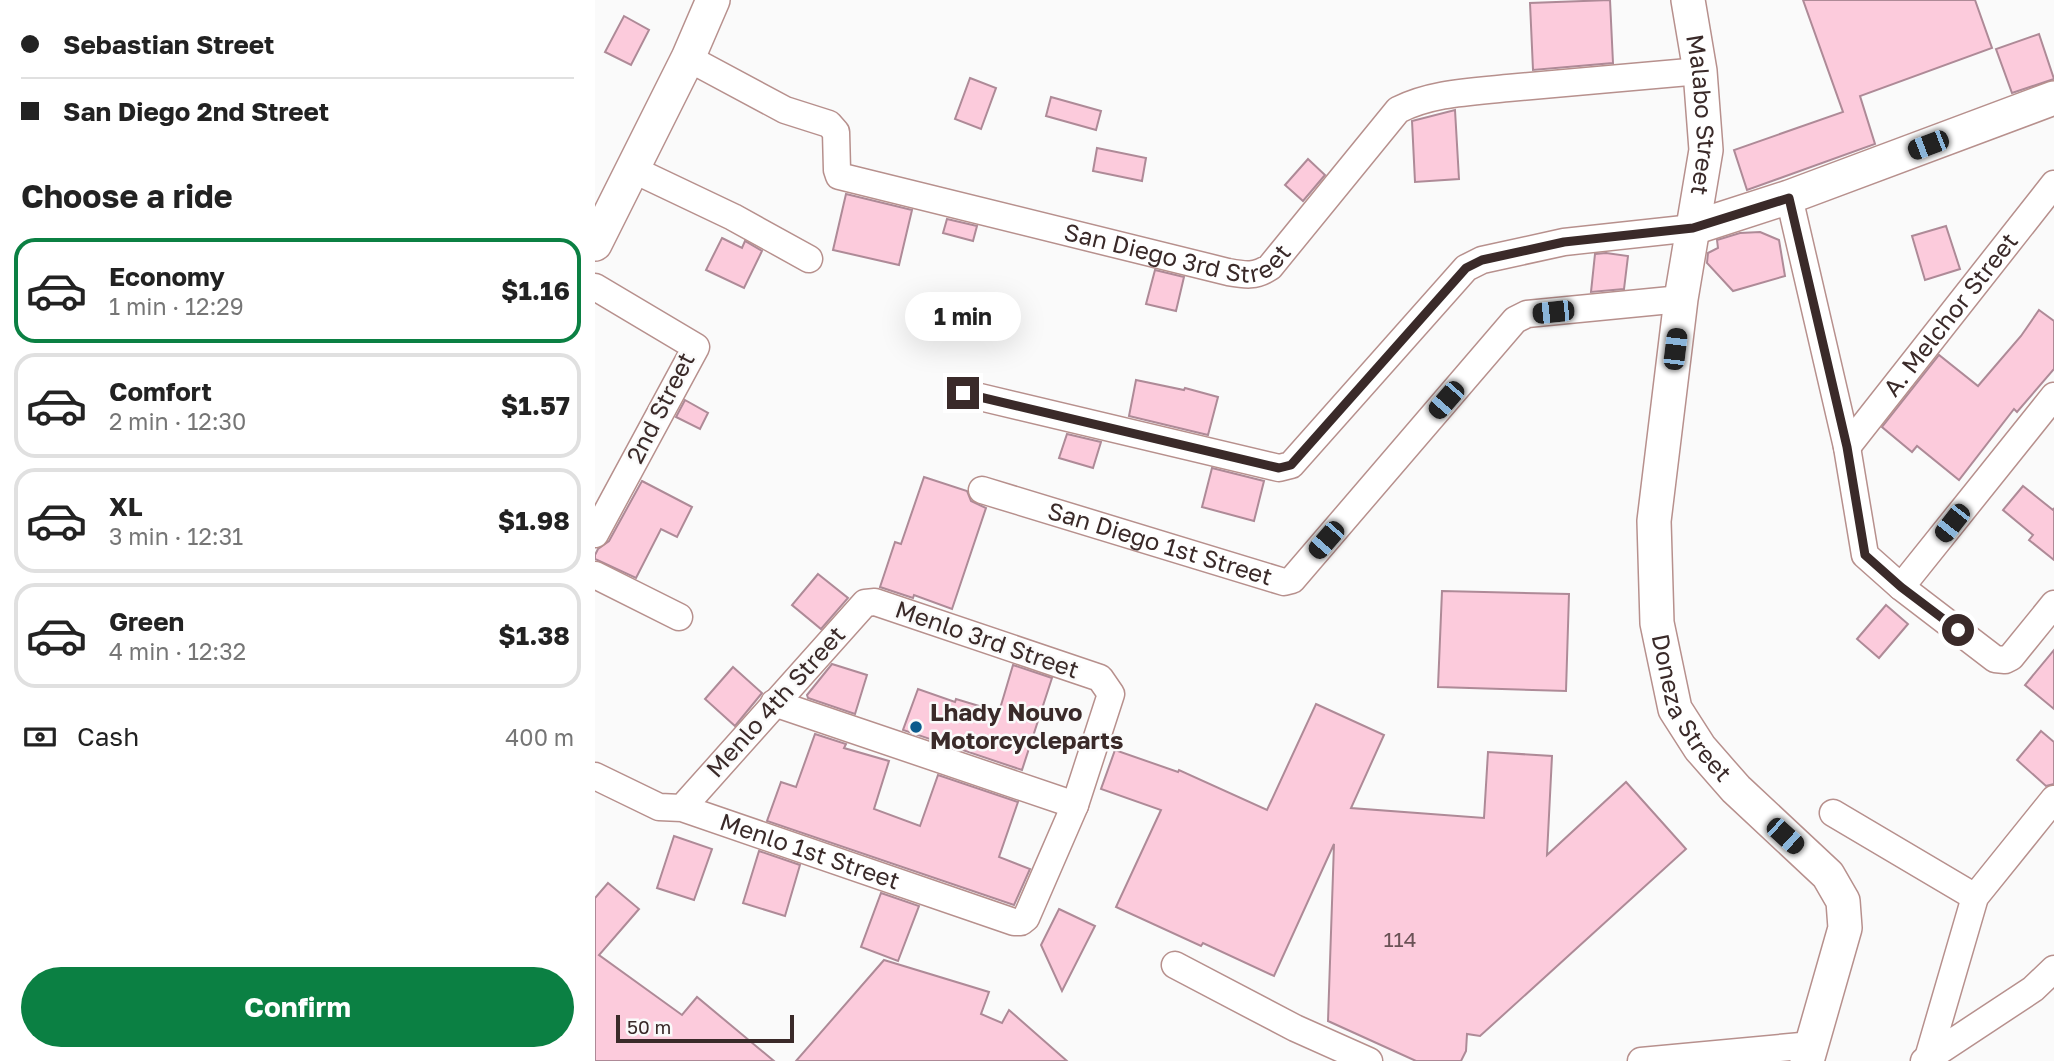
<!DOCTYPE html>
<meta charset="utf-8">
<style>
:root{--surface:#fff;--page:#f6f6f6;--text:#222;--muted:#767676;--line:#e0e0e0;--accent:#0b8043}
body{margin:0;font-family:"Golos Text",sans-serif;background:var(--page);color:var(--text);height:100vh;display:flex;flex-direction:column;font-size:26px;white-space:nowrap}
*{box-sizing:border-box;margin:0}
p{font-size:23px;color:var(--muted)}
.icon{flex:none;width:38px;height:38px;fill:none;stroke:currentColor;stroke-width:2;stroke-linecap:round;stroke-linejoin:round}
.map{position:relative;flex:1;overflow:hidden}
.drawer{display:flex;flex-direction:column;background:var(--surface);width:595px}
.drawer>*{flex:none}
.hud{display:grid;align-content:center;height:154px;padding:0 21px;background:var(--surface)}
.scale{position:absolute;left:21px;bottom:18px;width:178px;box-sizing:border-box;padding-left:7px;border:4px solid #3a2a29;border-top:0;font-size:19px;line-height:24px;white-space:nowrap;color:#3a2a29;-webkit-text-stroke:5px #fafafa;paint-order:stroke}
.end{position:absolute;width:32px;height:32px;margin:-16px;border:9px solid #3a2a29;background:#fff;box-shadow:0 0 0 4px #fff}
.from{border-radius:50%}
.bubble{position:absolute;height:49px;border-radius:24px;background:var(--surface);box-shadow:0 7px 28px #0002;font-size:23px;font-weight:700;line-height:49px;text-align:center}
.car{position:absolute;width:21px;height:42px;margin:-21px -10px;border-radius:9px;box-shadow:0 0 5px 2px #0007;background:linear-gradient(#222 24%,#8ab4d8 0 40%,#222 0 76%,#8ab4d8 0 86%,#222 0)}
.hud b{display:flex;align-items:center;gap:24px;height:66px;font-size:26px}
.hud b+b{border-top:2px solid var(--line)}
.hud i{width:18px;height:18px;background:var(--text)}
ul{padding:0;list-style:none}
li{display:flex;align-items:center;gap:21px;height:105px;margin:0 14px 10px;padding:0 7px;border:4px solid var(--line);border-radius:21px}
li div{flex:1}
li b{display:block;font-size:26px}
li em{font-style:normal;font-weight:700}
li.selected{border-color:var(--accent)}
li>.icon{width:63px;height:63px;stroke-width:1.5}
h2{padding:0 21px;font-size:32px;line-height:84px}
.pay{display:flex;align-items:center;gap:18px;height:77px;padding:0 21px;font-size:26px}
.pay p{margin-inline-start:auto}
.button{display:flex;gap:14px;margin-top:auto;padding:14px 21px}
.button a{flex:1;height:80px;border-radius:42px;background:var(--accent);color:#fff;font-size:28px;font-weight:700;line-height:80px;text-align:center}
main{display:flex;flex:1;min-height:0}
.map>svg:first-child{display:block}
.building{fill:#fccbdc;stroke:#ae8a97;stroke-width:2}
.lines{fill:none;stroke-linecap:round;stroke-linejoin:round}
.minor-casing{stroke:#b7908d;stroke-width:29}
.tertiary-casing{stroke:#b7908d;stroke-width:36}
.minor{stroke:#fff;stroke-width:26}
.tertiary{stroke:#fff;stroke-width:33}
.route{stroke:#3a2a29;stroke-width:9}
.poi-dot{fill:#0b5a8d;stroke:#fafafa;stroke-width:2.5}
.labels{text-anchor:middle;stroke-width:5;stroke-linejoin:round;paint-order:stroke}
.number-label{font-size:21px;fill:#6a5256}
.street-label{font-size:24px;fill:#3a2a29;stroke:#fafafa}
.poi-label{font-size:24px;font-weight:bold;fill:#3a2a29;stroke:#fafafa;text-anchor:start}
</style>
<main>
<section class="drawer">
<div class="hud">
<b><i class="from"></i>Sebastian Street</b>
<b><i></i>San Diego 2nd Street</b>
</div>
<h2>Choose a ride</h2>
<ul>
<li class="selected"><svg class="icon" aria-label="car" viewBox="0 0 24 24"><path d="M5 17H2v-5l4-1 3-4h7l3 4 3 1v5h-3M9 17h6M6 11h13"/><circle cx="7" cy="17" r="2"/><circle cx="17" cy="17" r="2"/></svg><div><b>Economy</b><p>1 min · 12:29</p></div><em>$1.16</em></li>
<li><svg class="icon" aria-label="car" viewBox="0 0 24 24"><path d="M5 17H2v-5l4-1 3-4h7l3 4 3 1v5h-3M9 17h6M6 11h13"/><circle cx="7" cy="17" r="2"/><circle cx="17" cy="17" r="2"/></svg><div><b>Comfort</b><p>2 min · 12:30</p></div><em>$1.57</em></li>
<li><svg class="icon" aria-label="car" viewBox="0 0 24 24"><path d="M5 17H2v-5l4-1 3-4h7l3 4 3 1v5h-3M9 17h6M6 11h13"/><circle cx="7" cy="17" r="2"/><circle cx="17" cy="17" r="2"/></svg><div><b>XL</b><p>3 min · 12:31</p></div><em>$1.98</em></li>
<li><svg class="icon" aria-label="car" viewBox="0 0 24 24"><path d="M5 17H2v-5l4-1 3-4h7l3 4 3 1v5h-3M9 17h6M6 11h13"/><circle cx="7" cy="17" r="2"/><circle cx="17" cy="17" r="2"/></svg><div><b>Green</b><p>4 min · 12:32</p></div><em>$1.38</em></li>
</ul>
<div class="pay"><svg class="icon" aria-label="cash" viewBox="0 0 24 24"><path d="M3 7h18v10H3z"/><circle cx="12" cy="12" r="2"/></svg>Cash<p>400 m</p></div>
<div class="button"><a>Confirm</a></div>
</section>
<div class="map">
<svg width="1459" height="1061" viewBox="0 0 1459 1061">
<rect width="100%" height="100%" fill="#fafafa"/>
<!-- building -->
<g class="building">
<polygon points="1015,0 1018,63 938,70 935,3"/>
<polygon points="1208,0 1380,0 1397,48 1265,96 1280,144 1152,190 1139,150 1248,112"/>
<polygon points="29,16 54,30 36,65 10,52"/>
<polygon points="1444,34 1459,79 1417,93 1401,49"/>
<polygon points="375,78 401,88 386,129 360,119"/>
<polygon points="456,97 506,111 501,130 451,116"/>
<polygon points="860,110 864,179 820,182 817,121"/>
<polygon points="502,148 551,158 547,181 498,171"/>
<polygon points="713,159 730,175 708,201 690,185"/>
<polygon points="251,194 317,210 304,265 238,250"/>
<polygon points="352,219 382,226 378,241 348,233"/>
<polygon points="1351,226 1365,269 1330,280 1317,236"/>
<polygon points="1165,232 1184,240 1190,276 1138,291 1112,263 1113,253 1123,248 1122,240 1145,233"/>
<polygon points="127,238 147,248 150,241 167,251 149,288 111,270"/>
<polygon points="1011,253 1033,256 1029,289 996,292 1000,254"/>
<polygon points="560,270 589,277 581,311 551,304"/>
<polygon points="1444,310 1459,321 1459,369 1422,412 1419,409 1364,480 1322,446 1317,452 1287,427 1344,355 1383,386 1426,336"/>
<polygon points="541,380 589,390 590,388 623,397 613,435 534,416"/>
<polygon points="90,400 113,413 105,429 81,417"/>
<polygon points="472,434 506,442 498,468 464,458"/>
<polygon points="617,468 669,481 659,521 607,507"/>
<polygon points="329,477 372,491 376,501 391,508 357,609 319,595 318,598 285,587 300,542 306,544"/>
<polygon points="47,481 97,507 82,537 66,529 41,578 0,559 0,555 3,549 14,541"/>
<polygon points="1428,486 1458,510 1459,508 1459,560 1434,540 1438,535 1408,510"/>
<polygon points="223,574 253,598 226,629 197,605"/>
<polygon points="847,591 974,594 971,691 843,687"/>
<polygon points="1291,605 1313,624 1284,658 1262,639"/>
<polygon points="1459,650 1459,709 1430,685"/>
<polygon points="237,664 272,675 260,714 213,698 212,695"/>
<polygon points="418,665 457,678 427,770 308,730 323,689 360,702 361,699 404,712"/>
<polygon points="138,667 167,693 140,726 110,699"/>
<polygon points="721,704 789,735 756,808 889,818 893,752 957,756 952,855 1031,782 1091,849 885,1036 872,1034 871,1051 866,1061 821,1061 733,1021 739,844 679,976 608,943 606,946 521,907 566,810 506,789 520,750 583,772 584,770 672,810"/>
<polygon points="1446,731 1459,742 1459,784 1451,786 1422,760"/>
<polygon points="220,734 251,744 249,748 294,761 279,809 325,826 343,775 423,802 404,857 435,869 419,905 172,821 186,782 201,787"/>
<polygon points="79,836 117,849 99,900 62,888"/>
<polygon points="164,851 205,865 190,916 148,903"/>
<polygon points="13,883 44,909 4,955 87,1015 102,997 179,1061 0,1061 0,898"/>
<polygon points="286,893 324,906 303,961 266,947"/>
<polygon points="464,909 500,926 467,991 446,945"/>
<polygon points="289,960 394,992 386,1014 407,1023 414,1010 472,1061 201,1061"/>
</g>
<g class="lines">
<defs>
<g id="minor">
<path id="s1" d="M93 58 190 110 234 124 241 132 242 170 244 176 633 272C650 275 660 277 675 267L803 110C837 93 875 92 913 88 977 82 1041 77 1105 71"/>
<polyline points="37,169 138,217 214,259"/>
<polyline points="1194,197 1252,447 1270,555 1306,587 1400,659 1410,660 1416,657 1459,604"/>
<polyline points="0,287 101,347 0,534"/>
<polyline points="368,393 684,468 696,465 871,268 887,260 969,242 1098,228"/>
<path id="s2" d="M1252 447 1459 184"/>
<path id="s3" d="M387 490 689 582 697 580 920 320 932 314 1086 299"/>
<polyline points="0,575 84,617"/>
<polyline points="1306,587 1459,396"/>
<polyline points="179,703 480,805"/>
<path id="s4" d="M0 776 64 807 87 808 419 922H426L431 918 480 805 516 694 505 678 280 602 270 603 87 808"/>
<polyline points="1238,813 1380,897"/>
<polyline points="580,965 700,1028 774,1061"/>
<polyline points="1333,1058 1380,897 1459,799"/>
<polyline points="1046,1061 1217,1045"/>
<polyline points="1329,1061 1438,989 1459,969"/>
</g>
<g id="tertiary">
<path id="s5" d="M1093 0 1105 71 1111 150 1086 299 1059 521 1062 623 1080 709 1105 748 1141 789 1233 875 1248 901 1250 928 1212 1061"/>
<polyline points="1098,228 1194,197 1459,98"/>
<polyline points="0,244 93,58 118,0"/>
</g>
</defs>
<!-- minor casing -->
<use href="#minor" class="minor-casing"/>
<!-- tertiary casing -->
<use href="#tertiary" class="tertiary-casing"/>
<!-- minor -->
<use href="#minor" class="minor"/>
<!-- tertiary -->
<use href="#tertiary" class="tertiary"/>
</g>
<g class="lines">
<!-- route -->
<polyline class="route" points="368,393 684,468 696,465 871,268 887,260 969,242 1098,228 1194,198 1252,447 1270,555 1306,587 1363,630"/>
</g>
<!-- markers -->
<circle class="poi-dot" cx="321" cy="727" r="7"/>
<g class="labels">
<!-- number labels -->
<g class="number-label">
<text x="805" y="947">114</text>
</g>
<!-- street labels -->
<g class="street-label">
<text dy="8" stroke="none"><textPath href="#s5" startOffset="116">Malabo Street</textPath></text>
<text dy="8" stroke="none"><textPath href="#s1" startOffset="562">San Diego 3rd Street</textPath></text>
<text dy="8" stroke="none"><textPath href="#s2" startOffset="168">A. Melchor Street</textPath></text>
<text transform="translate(66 408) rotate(-63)" y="8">2nd Street</text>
<text dy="8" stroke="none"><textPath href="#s3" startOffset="186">San Diego 1st Street</textPath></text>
<text transform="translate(392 640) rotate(19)" y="8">Menlo 3rd Street</text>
<text transform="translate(181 702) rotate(-48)" y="8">Menlo 4th Street</text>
<text dy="8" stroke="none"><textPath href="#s5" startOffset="721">Doneza Street</textPath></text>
<text dy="8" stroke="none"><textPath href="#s4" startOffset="229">Menlo 1st Street</textPath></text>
</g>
<!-- poi labels -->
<g class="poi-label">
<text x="335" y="721">Lhady Nouvo<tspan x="335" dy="28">Motorcycleparts</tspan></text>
</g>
</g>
</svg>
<div class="scale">50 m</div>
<i class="end from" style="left:1363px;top:630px"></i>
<i class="end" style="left:368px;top:393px"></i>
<div class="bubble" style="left:310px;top:292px;width:116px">1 min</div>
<i class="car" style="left:1333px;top:145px;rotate:249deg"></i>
<i class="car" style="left:958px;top:312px;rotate:264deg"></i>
<i class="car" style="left:1080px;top:349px;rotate:7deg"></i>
<i class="car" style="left:851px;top:400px;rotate:221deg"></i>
<i class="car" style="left:1357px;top:523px;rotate:218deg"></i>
<i class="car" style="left:731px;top:540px;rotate:221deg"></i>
<i class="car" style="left:1190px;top:836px;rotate:132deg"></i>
</div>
</main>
